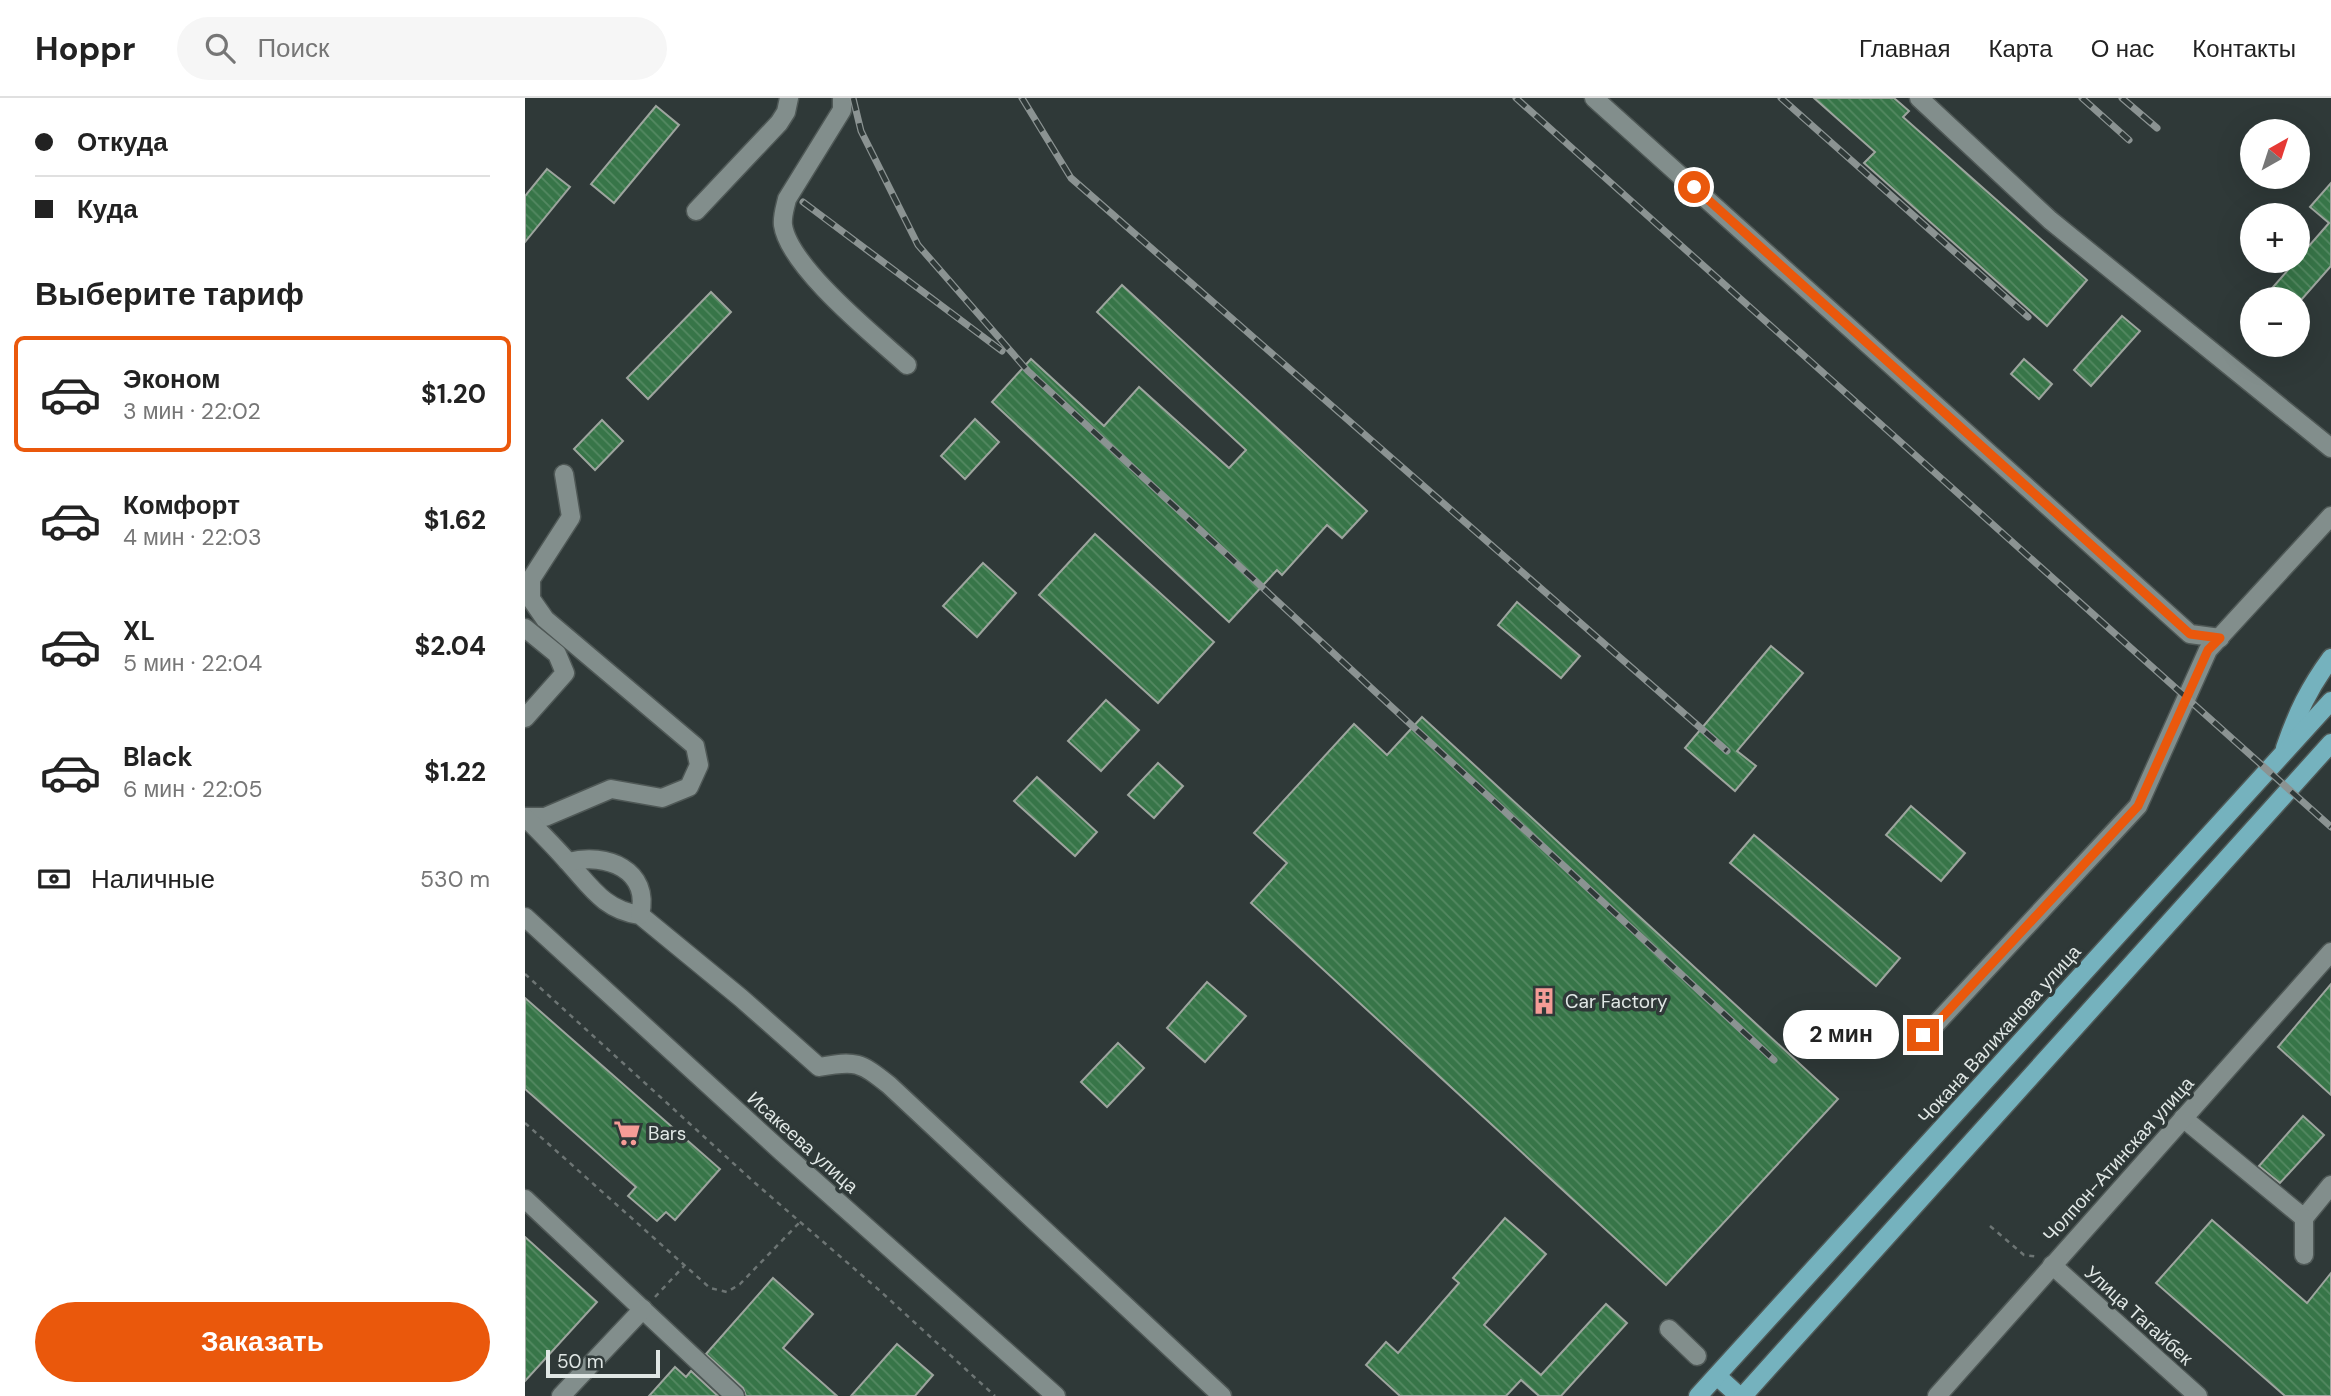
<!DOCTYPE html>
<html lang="ru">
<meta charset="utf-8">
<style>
:root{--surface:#fff;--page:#f6f6f6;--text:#222;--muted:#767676;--line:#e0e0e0;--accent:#ea580c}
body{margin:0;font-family:"DM Sans",sans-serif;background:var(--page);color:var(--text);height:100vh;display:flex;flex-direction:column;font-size:26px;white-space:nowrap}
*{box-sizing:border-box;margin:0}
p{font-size:23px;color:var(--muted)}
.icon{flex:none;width:38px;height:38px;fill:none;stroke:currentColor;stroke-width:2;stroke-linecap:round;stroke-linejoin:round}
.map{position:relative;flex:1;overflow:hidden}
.panel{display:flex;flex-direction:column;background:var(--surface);width:525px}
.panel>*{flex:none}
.hud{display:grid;align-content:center;height:154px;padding:0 35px;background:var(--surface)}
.needle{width:46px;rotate:39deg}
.fabs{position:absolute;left:1715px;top:21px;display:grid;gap:14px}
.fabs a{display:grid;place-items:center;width:70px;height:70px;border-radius:50%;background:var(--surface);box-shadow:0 7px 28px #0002;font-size:35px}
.scale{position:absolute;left:21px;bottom:18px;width:114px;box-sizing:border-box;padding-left:7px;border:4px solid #e0e7e5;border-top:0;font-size:19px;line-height:24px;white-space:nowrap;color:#e0e7e5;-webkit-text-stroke:5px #2f3938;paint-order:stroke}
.end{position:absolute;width:32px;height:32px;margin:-16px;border:9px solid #ea580c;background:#fff;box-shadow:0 0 0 4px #fff}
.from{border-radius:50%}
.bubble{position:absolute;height:49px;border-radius:24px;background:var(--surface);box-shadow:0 7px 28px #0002;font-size:23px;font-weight:700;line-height:49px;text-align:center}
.hud b{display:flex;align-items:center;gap:24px;height:66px;font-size:26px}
.hud b+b{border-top:2px solid var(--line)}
.hud i{width:18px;height:18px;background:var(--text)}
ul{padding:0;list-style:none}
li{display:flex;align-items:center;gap:21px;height:116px;margin:0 14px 10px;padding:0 21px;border:4px solid transparent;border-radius:10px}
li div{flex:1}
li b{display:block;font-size:26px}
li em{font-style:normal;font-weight:700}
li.selected{border-color:var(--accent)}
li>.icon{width:63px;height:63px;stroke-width:1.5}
h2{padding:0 35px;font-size:32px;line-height:84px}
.pay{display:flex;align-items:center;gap:18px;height:77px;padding:0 35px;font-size:26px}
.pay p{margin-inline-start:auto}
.action{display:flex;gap:14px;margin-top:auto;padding:14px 35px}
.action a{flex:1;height:80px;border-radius:42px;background:var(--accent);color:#fff;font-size:28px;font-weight:700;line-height:80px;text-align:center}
header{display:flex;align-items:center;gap:42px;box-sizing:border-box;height:98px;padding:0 35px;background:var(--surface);border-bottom:2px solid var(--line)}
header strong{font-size:33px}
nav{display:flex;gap:38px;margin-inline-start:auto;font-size:24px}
.search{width:490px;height:63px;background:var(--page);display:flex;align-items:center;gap:18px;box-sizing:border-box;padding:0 24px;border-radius:38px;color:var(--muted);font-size:26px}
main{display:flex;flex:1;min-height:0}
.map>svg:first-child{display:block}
.building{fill:url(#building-back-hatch);stroke:#9da59e;stroke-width:2}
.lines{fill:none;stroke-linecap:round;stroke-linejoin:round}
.minor-casing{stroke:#4f5856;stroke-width:21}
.major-casing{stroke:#4f5856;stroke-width:21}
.path{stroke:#6d7574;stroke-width:2.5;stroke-dasharray:5 5;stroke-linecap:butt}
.minor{stroke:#828e8c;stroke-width:18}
.major{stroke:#75b2be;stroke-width:18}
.rail-casing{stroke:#8b9392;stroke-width:7}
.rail{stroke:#2f3938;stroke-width:4.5;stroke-dasharray:13;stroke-linecap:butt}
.route{stroke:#ea580c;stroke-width:9}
.labels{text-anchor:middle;stroke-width:7;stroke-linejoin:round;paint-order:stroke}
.poi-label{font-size:19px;fill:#e0e7e5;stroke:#2f3938;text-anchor:start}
.street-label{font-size:19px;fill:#e0e7e5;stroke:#2f3938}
</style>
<header>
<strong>Hoppr</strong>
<div class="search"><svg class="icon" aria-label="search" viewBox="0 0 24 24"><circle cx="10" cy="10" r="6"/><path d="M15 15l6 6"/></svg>Поиск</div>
<nav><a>Главная</a><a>Карта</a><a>О нас</a><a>Контакты</a></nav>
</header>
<main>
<section class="panel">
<div class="hud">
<b><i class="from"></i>Откуда</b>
<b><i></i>Куда</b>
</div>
<h2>Выберите тариф</h2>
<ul>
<li class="selected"><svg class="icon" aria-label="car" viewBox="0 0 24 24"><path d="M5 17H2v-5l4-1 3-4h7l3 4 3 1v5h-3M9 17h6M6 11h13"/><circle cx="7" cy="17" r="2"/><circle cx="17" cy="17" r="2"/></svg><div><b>Эконом</b><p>3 мин · 22:02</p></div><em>$1.20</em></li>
<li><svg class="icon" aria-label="car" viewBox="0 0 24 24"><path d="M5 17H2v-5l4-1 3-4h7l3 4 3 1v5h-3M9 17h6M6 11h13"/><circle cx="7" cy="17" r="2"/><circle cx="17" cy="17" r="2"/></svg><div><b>Комфорт</b><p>4 мин · 22:03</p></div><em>$1.62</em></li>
<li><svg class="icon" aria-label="car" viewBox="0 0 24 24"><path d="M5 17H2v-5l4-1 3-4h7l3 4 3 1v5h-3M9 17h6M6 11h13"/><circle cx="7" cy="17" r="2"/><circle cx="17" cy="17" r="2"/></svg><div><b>XL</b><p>5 мин · 22:04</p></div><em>$2.04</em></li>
<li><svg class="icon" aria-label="car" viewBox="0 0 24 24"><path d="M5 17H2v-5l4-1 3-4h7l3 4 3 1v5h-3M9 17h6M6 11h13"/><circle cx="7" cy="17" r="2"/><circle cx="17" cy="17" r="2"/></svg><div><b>Black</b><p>6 мин · 22:05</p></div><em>$1.22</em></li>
</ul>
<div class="pay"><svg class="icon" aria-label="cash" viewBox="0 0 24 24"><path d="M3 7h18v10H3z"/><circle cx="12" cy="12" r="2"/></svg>Наличные<p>530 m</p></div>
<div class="action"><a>Заказать</a></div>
</section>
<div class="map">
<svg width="1806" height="1298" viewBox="0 0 1806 1298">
<defs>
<pattern id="building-back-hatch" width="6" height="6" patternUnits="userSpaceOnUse" patternTransform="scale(1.75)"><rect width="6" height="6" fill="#377548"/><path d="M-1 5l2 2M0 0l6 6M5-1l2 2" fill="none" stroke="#548962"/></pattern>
</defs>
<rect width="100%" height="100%" fill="#2f3938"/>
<!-- building -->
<g class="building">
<polygon points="1289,0 1369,0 1384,13 1378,19 1562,182 1522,228 1339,65 1350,54"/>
<polygon points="131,8 154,27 89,105 66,86"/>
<polygon points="22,71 45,89 0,144 0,98"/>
<polygon points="1806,85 1806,168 1777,201 1748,201 1742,196 1804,125 1785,109"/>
<polygon points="597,187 842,413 817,440 802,427 757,477 752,472 704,524 467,304 506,261 579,328 614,289 704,370 721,352 572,214"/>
<polygon points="186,194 206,214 123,301 102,280"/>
<polygon points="1597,218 1615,233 1566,288 1549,272"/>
<polygon points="1499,261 1527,286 1514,301 1486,276"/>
<polygon points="450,321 474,344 440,381 416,358"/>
<polygon points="77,322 98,343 70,372 49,351"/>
<polygon points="570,436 689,544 633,605 514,497"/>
<polygon points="458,465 491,495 452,539 418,508"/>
<polygon points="992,504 1055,558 1036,580 973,527"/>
<polygon points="1246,548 1278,575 1212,653 1231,668 1210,693 1160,650"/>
<polygon points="581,602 614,632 576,673 543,643"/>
<polygon points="897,619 1313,1001 1141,1187 726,805 762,765 729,735 829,626 862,657"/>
<polygon points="633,665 658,688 629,720 603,697"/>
<polygon points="512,679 572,734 550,758 489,703"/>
<polygon points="1386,708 1440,755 1416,783 1361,737"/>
<polygon points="1229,737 1375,860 1351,888 1205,765"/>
<polygon points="682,884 721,918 680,964 642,930"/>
<polygon points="1806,886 1806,997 1753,949"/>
<polygon points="0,900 195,1071 150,1122 141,1114 132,1123 103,1098 111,1089 0,991"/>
<polygon points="593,945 619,970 582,1009 556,984"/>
<polygon points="1778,1018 1799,1037 1755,1085 1734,1068"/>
<polygon points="980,1120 1021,1156 959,1227 1016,1277 1081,1206 1102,1225 1036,1298 1014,1298 996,1282 981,1298 875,1298 841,1267 861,1244 873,1255 934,1185 928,1180"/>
<polygon points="1687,1122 1782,1205 1806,1175 1806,1298 1760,1298 1631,1185"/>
<polygon points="0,1139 72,1204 0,1283"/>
<polygon points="248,1180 288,1216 258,1250 312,1298 221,1298 218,1290 181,1256"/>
<polygon points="372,1246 408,1277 390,1298 326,1298"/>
<polygon points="150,1269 161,1279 166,1273 193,1298 124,1298"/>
</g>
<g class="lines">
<defs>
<g id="minor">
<path d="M317 0V12L262 101C260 110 257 118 258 127 264 169 350 238 382 267"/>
<polyline points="1069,0 1665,536 1695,540"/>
<polyline points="1394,0 1525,122 1806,350"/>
<polyline points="171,113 254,25 261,14 264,0"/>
<polyline points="0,530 32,556 40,575 0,620"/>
<polyline points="0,719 20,719 86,691 137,700 164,689 174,667 170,648 20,521 6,501 6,481 46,419 39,376"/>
<path d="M2 721C16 735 30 749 43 764 66 789 79 812 115 817L216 900 294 969C331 962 335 964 364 987L697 1298"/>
<path d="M44 764C81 754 126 772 115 817"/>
<polyline points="0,819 257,1054 531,1298"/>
<polyline points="1398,938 1408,929 1613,708 1683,552 1806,418"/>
<polyline points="1658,1020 1779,1120 1806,1087"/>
<polyline points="0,1101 210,1298"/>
<polyline points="1779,1120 1779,1157"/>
<polyline points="1527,1167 1673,1298"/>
<polyline points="1144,1231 1172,1258"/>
<polyline points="36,1298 118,1211"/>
<polyline points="1412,1298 1806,854"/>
</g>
<g id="major">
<path d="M1760 650C1772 615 1784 590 1806 560"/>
<polyline points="1192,1278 1214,1298"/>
<polyline points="1173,1298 1806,603"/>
<polyline points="1218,1298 1806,645"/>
</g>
</defs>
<!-- minor casing -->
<use href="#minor" class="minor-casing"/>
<!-- major casing -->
<use href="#major" class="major-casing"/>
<!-- path -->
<g class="path">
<polyline points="0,876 230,1085 354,1192 470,1298"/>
<polyline points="0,1025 185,1190 202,1194 215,1186 275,1124"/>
<polyline points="1465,1128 1499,1157 1514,1159"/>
<polyline points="130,1199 159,1168"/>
</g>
<!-- minor -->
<use href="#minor" class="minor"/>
<!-- major -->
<use href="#major" class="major"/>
<defs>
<g id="rail">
<polyline points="328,0 336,33 393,147 503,273 1249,962"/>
<polyline points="497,0 546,80 1202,653"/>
<polyline points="991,0 1806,729"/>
<polyline points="1256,0 1503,219"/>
<polyline points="1557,0 1604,42"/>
<polyline points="1597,0 1632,30"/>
<polyline points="278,104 477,253"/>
</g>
</defs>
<!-- rail casing -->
<use href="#rail" class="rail-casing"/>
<!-- rail -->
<use href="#rail" class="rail"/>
</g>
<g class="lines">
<!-- route -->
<polyline class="route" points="1169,89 1665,536 1695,540 1683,552 1613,708 1408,929 1398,937"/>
</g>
<!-- icons -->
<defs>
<symbol id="building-bare" viewBox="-9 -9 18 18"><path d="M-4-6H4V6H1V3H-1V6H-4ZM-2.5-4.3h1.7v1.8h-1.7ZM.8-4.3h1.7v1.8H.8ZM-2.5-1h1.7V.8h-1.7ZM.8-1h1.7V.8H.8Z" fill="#f59c96" stroke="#2f3938" stroke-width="2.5" paint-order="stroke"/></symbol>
<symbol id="supermarket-bare" viewBox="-9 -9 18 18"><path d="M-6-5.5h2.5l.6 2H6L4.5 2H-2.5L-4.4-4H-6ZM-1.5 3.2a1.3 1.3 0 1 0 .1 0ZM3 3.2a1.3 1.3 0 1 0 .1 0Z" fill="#f59c96" stroke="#2f3938" stroke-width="2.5" paint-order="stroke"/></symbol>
</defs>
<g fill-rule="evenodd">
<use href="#building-bare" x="1000" y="884" width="38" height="38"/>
<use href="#supermarket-bare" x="83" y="1016" width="38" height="38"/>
</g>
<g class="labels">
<!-- poi labels -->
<g class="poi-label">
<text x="1040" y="910">Car Factory</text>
<text x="123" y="1042">Bars</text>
</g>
<!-- street labels -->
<g class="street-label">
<text transform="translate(1474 936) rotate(-48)" y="7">Чокана Валиханова улица</text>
<text transform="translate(278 1044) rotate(42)" y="7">Исакеева улица</text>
<text transform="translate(1593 1061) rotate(-48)" y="7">Чолпон-Атинская улица</text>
<text transform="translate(1614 1217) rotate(42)" y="7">Улица Тагайбек</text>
</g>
</g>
</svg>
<div class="fabs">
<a><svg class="needle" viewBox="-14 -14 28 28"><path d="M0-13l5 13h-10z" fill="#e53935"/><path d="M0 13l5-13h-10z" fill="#767676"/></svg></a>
<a>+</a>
<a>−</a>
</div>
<div class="scale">50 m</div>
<i class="end from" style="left:1169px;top:89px"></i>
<i class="end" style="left:1398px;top:937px"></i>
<div class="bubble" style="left:1258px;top:912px;width:116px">2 мин</div>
</div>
</main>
